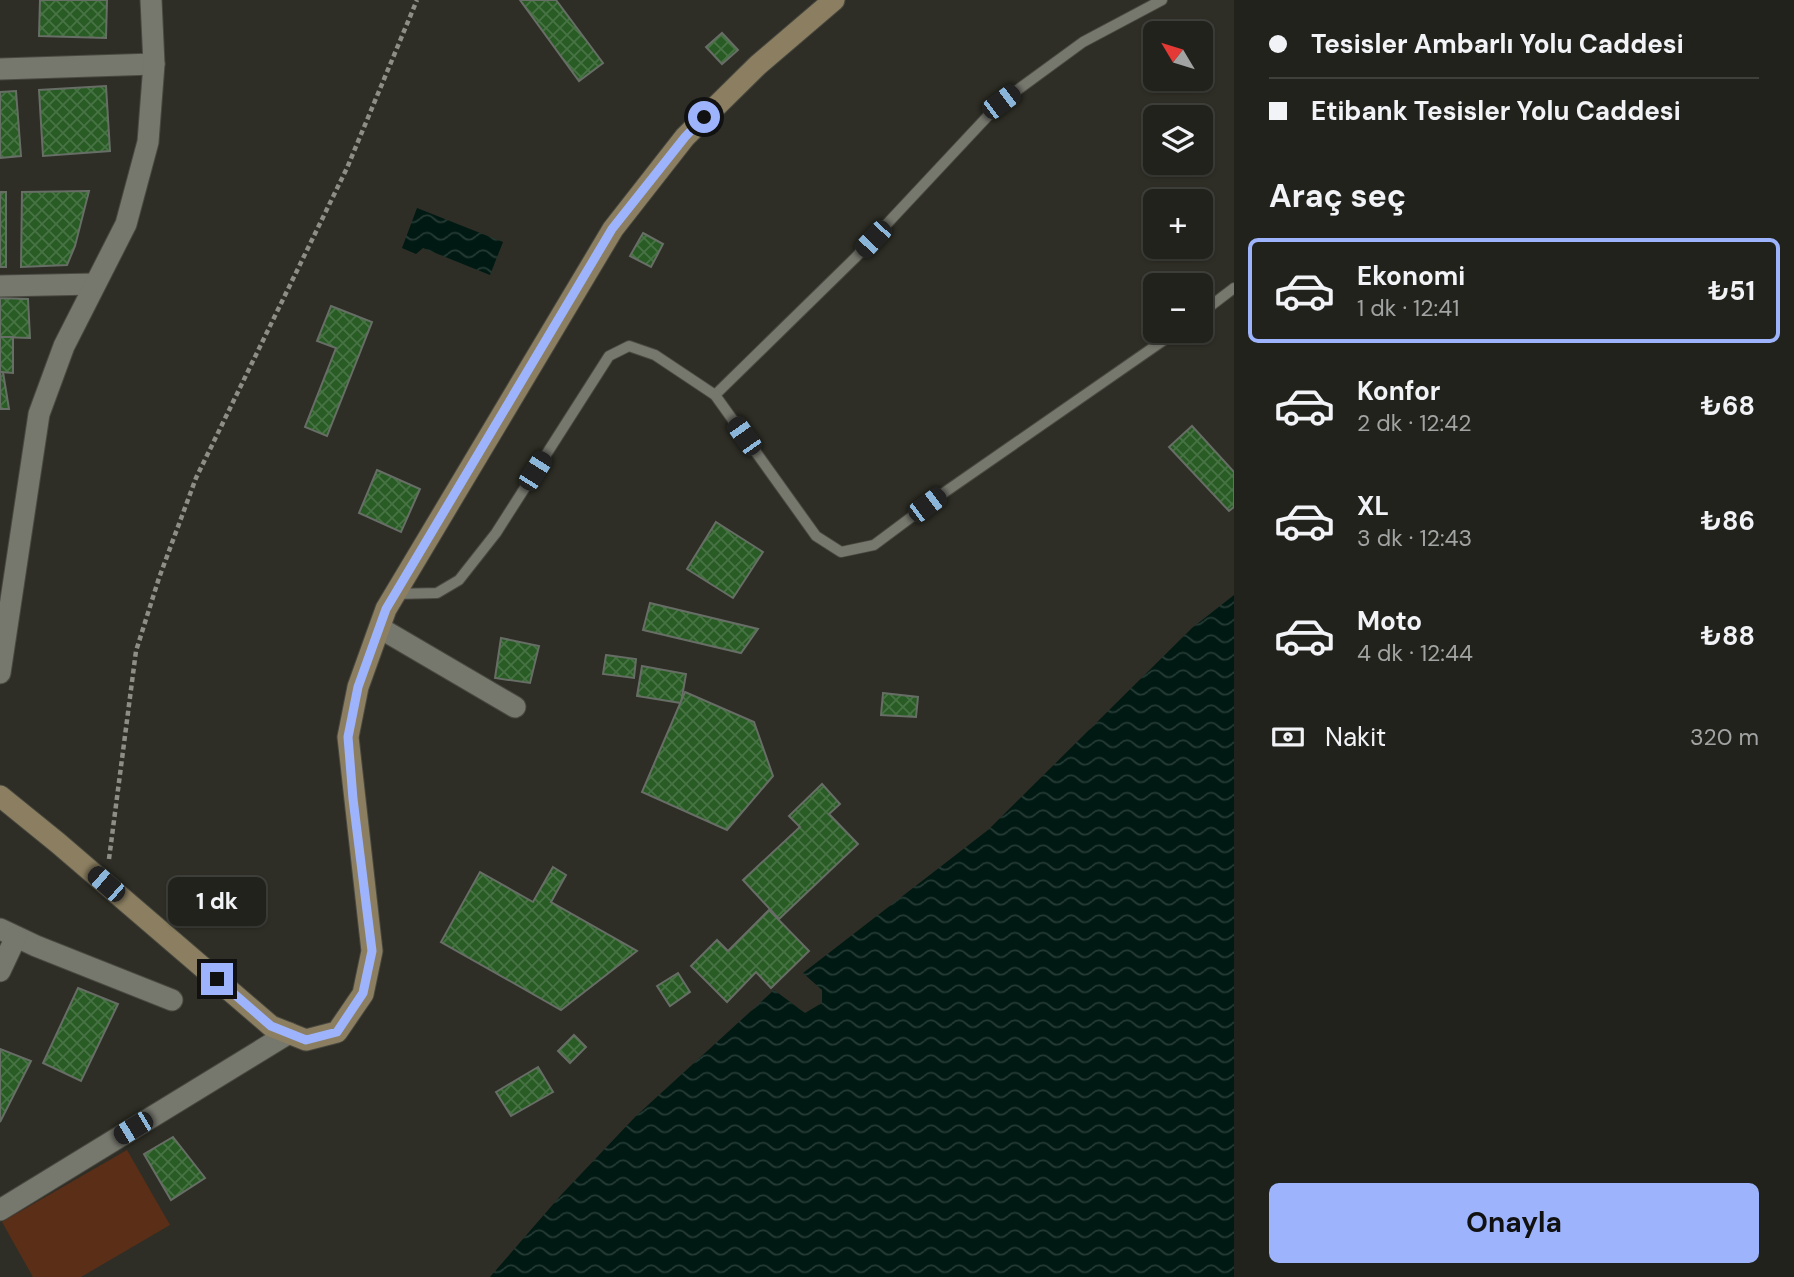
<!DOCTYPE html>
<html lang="tr">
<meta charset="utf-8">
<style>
:root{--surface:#22221c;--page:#2a2a25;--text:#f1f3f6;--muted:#a2a4a3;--line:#3f3f3b;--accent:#9db4fd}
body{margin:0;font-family:"DM Sans",sans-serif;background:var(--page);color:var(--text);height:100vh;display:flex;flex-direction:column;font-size:26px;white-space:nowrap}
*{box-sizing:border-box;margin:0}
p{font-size:23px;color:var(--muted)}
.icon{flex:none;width:38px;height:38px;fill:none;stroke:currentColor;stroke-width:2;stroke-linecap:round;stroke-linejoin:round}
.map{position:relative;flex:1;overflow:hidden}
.drawer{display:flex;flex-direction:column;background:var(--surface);width:560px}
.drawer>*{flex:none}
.banner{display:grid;align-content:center;height:154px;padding:0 35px;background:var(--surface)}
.needle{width:46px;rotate:308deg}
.buttons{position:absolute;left:1143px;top:21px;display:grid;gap:14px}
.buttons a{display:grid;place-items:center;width:70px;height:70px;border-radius:10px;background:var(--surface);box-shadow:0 2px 5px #0004,0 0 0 2px var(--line);font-size:35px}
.end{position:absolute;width:32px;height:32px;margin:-16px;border:9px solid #9db4fd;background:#111;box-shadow:0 0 0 4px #111}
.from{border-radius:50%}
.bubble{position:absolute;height:49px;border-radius:10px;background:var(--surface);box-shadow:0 2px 5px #0004,0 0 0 2px var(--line);font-size:23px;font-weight:700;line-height:49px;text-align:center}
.car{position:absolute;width:21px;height:42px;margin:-21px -10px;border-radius:9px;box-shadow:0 0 5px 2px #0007;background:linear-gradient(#222 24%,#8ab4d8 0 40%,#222 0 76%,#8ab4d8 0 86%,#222 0)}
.banner b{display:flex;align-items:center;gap:24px;height:66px;font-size:26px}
.banner b+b{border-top:2px solid var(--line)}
.banner i{width:18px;height:18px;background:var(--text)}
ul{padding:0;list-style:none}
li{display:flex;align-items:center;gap:21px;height:105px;margin:0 14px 10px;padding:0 21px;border:4px solid transparent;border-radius:10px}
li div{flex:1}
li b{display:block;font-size:26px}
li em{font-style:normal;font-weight:700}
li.selected{border-color:var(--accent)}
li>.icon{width:63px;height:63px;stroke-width:1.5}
h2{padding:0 35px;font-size:32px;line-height:84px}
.pay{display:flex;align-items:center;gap:18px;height:77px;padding:0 35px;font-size:26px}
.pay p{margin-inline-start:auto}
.button{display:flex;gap:14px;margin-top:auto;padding:14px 35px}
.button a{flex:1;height:80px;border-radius:10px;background:var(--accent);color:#111;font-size:28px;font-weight:700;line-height:80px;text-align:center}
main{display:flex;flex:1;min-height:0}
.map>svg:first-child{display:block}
.park{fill:#5b2e18}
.water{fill:url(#water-waves)}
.building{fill:url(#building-cross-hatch);stroke:#676e66;stroke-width:2}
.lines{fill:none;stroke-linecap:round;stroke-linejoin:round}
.lane-casing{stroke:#494941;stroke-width:12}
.street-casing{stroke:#494941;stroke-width:23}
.secondary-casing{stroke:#494941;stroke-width:23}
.path{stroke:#8e8e87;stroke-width:4.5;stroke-dasharray:5 3.5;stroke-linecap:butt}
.lane{stroke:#76776d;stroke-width:10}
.street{stroke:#76776d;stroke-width:21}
.secondary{stroke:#8c7f61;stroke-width:21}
.route{stroke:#9db4fd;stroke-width:9}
</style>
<main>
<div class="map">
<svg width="1234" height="1277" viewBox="0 0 1234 1277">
<defs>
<pattern id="water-waves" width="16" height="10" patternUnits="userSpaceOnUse" patternTransform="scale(1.75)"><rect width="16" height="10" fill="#001912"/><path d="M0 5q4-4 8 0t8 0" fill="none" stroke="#253a34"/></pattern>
<pattern id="building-cross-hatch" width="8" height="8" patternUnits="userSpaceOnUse" patternTransform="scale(1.75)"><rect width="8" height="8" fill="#295c24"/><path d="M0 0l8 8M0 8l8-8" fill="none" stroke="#487344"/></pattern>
</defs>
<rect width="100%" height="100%" fill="#2e2e26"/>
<!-- park -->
<polygon class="park" points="127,1150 170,1225 81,1277 33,1277 2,1222"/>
<!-- water -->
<g class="water">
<polygon points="417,208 503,242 490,275 423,248 416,254 402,248"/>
<polygon points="1234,595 1234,1277 490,1277 562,1194 636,1116 774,990 805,1013 822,1003 822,990 803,973 988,830 1192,628"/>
</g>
<!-- building -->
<g class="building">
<polygon points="40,0 107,0 106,38 39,36"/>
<polygon points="520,0 556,0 603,63 579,81"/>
<polygon points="722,33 738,50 722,64 706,47"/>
<polygon points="106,86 110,151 43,156 39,90"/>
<polygon points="16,91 21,156 0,158 0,92"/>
<polygon points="89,191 75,246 67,265 21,267 22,192"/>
<rect x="0" y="192" width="6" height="75"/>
<polygon points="643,233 663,244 651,267 630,256"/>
<polygon points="0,298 28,299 30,338 0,337"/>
<polygon points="331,306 372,322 327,436 305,427 336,348 317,341"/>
<polygon points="0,337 13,337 13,373 0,372"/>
<polygon points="0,372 3,372 9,409 0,409"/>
<polygon points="1192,426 1234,472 1234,507 1229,511 1169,447"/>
<polygon points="377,470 420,489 401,532 359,513"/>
<polygon points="716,522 763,552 733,598 687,569"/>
<polygon points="650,603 758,629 741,653 643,630"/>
<polygon points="501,638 539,646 530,683 495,678"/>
<polygon points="606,655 636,659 634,678 603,674"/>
<polygon points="642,666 686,674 681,703 637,696"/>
<polygon points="685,692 754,722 773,776 727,830 642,792"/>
<polygon points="883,693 918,697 916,717 881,715"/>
<polygon points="822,784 840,804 829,814 858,844 779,919 743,880 800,827 789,816"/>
<polygon points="553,867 566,875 551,902 637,951 561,1010 441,942 480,872 533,902"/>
<polygon points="769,910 809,951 771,988 756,972 727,1002 691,966 717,940 728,951"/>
<polygon points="678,973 690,992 670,1006 657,986"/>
<polygon points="78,988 118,1004 81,1081 43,1063"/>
<polygon points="574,1035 586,1047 570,1063 558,1051"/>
<polygon points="0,1049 31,1061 0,1122"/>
<polygon points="538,1067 553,1092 511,1116 496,1092"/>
<polygon points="173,1137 205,1178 171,1200 144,1154"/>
</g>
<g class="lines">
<defs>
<g id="lane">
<polyline points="1200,314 1234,288"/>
<polyline points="715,395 855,258 1001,102 1083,42 1162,0"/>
<polyline points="395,594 437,593 459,580 496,533 609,356 629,346 655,355 715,395 816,536 841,552 874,545 945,492 1177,331"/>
</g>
<g id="street">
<polyline points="0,69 154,64"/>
<polyline points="0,286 95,284"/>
<polyline points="380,628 515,707"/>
<polyline points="0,673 39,414 64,346 126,224 148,142 154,64 151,0"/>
<polyline points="0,929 36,946 172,1000"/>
<polyline points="0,971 16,937"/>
<polyline points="0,1210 289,1033"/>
</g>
<polyline id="secondary" points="0,796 58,843 271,1026 306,1040 337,1032 363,994 372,951 348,737 358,687 386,609 613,229 685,137 758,65 834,0"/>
</defs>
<!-- lane casing -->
<use href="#lane" class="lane-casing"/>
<!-- street casing -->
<use href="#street" class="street-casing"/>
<!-- secondary casing -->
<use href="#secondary" class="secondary-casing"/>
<!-- path -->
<polyline class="path" points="109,859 136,651 159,578 196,478 347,168 417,0"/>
<!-- lane -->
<use href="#lane" class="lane"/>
<!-- street -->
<use href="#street" class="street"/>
<!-- secondary -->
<use href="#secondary" class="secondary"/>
</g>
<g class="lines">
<!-- route -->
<polyline class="route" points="217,979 271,1026 306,1040 337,1032 363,993 372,951 353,799 348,737 358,687 386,609 612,229 685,137 704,117"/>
</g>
</svg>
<div class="buttons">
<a><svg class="needle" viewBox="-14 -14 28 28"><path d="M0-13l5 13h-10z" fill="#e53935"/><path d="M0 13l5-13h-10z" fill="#a2a4a3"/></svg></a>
<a><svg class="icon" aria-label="layers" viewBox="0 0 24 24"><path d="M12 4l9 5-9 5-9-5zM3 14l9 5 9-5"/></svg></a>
<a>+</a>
<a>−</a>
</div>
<i class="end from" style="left:704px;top:117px"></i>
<i class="end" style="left:217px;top:979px"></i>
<div class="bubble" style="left:168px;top:877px;width:98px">1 dk</div>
<i class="car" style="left:1001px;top:102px;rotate:53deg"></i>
<i class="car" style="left:873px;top:239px;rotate:223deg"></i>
<i class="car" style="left:744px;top:436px;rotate:325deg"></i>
<i class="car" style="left:535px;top:471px;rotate:32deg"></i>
<i class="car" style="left:927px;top:505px;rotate:53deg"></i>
<i class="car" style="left:106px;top:884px;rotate:311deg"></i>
<i class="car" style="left:133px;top:1128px;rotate:239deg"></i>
</div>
<section class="drawer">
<div class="banner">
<b><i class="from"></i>Tesisler Ambarlı Yolu Caddesi</b>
<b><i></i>Etibank Tesisler Yolu Caddesi</b>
</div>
<h2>Araç seç</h2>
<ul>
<li class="selected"><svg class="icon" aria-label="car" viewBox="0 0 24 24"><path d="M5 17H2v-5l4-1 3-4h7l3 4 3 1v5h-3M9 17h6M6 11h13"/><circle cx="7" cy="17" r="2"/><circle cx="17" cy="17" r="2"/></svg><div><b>Ekonomi</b><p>1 dk · 12:41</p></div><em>₺51</em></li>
<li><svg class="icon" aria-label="car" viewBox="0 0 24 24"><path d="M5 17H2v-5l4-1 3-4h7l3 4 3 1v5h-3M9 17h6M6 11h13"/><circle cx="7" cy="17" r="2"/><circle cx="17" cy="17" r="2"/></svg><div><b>Konfor</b><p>2 dk · 12:42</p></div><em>₺68</em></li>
<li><svg class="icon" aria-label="car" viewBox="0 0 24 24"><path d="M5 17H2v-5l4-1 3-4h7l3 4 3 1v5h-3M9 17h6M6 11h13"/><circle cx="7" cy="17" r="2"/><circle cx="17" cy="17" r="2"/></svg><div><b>XL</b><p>3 dk · 12:43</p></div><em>₺86</em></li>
<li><svg class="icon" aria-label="car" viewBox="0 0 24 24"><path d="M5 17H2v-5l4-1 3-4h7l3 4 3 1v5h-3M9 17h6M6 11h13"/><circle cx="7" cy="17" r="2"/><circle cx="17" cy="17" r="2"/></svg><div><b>Moto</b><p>4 dk · 12:44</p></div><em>₺88</em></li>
</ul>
<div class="pay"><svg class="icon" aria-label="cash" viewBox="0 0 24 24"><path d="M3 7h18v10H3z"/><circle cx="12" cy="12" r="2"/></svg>Nakit<p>320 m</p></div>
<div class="button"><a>Onayla</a></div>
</section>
</main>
